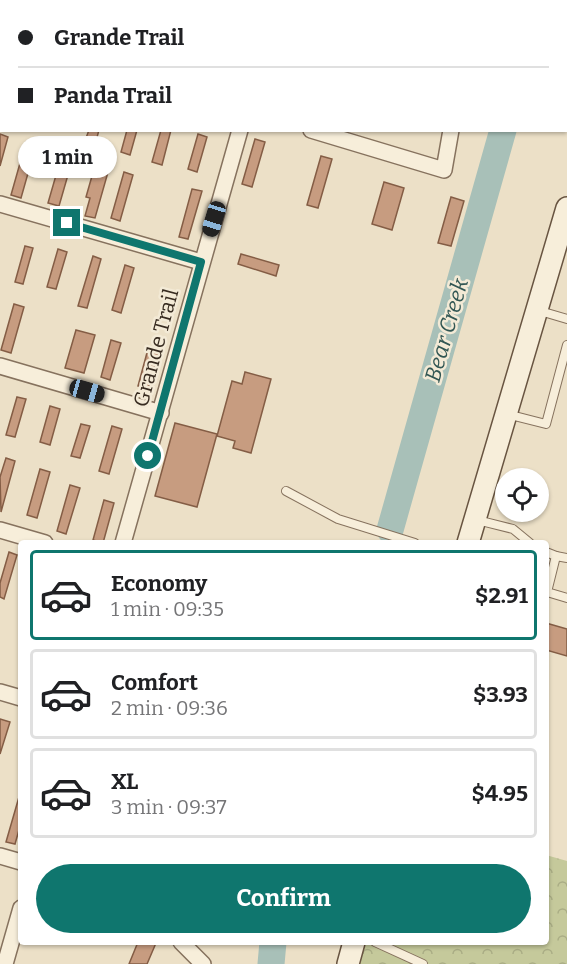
<!DOCTYPE html>
<meta charset="utf-8">
<style>
:root{--surface:#fff;--page:#f6f6f6;--text:#202124;--muted:#757577;--line:#e0e0e0;--accent:#0f766e}
body{margin:0;font-family:Bitter,serif;background:var(--page);color:var(--text);height:100vh;display:flex;flex-direction:column;font-size:22px;white-space:nowrap}
*{box-sizing:border-box;margin:0}
p{font-size:20px;color:var(--muted)}
.icon{flex:none;width:33px;height:33px;fill:none;stroke:currentColor;stroke-width:2;stroke-linecap:round;stroke-linejoin:round}
.map{position:relative;flex:1;overflow:hidden}
.panel{position:absolute;left:18px;top:540px;width:531px;height:405px;display:flex;flex-direction:column;background:var(--surface);border-radius:6px;box-shadow:0 2px 4px #0004}
.panel>*{flex:none}
.hud{position:absolute;left:0px;top:0px;width:567px;height:132px;box-shadow:0 2px 4px #0004;display:grid;align-content:center;height:132px;padding:0 18px;background:var(--surface)}
.controls{position:absolute;left:495px;top:468px;display:grid;gap:12px}
.controls a{display:grid;place-items:center;width:54px;height:54px;border-radius:50%;background:var(--surface);box-shadow:0 2px 4px #0004;font-size:30px}
.end{position:absolute;width:27px;height:27px;margin:-14px;border:8px solid #0f766e;background:#fff;box-shadow:0 0 0 3px #fff}
.from{border-radius:50%}
.bubble{position:absolute;height:42px;border-radius:21px;background:var(--surface);box-shadow:0 2px 4px #0004;font-size:20px;font-weight:700;line-height:42px;text-align:center}
.car{position:absolute;width:18px;height:36px;margin:-18px -9px;border-radius:8px;box-shadow:0 0 4px 2px #0007;background:linear-gradient(#222 24%,#8ab4d8 0 40%,#222 0 76%,#8ab4d8 0 86%,#222 0)}
.hud b{display:flex;align-items:center;gap:21px;height:57px;font-size:22px}
.hud b+b{border-top:2px solid var(--line)}
.hud i{width:15px;height:15px;background:var(--text)}
ul{padding:10px 0 0;list-style:none}
li{display:flex;align-items:center;gap:18px;height:90px;margin:0 12px 9px;padding:0 6px;border:3px solid var(--line);border-radius:6px}
li div{flex:1}
li b{display:block;font-size:22px}
li em{font-style:normal;font-weight:700}
li.active{border-color:var(--accent)}
li>.icon{width:54px;height:54px;stroke-width:1.5}
.action{display:flex;gap:12px;margin-top:auto;padding:12px 18px}
.action a{flex:1;height:69px;border-radius:36px;background:var(--accent);color:#fff;font-size:24px;font-weight:700;line-height:69px;text-align:center}
.map>svg:first-child{display:block}
.park{fill:url(#park-crowns)}
.lines{fill:none;stroke-linecap:round;stroke-linejoin:round}
.river{stroke:#a8c0b8;stroke-width:27}
.building{fill:#c79c80;stroke:#845d45;stroke-width:1.5}
.lane-casing{stroke:#86725e;stroke-width:10}
.street-casing{stroke:#86725e;stroke-width:18}
.secondary-casing{stroke:#685441;stroke-width:24}
.lane{stroke:#f7eeda;stroke-width:8}
.street{stroke:#f7eeda;stroke-width:15}
.secondary{stroke:#f7eeda;stroke-width:21}
.route{stroke:#0f766e;stroke-width:8}
.labels{text-anchor:middle;stroke-width:5;stroke-linejoin:round;paint-order:stroke}
.street-label{font-size:21px;fill:#372b20;stroke:#f3ead6}
.water-label{font-size:22px;font-style:italic;fill:#315653;stroke:#f3ead6}
</style>
<div class="map">
<svg width="567" height="964" viewBox="0 0 567 964">
<defs>
<pattern id="park-crowns" width="20" height="18" patternUnits="userSpaceOnUse" patternTransform="scale(1.5)"><rect width="20" height="18" fill="#c5c99b"/><path d="M2 6a3 3 0 1 1 6 0M12 15a3 3 0 1 1 6 0" fill="none" stroke="#aaad85"/></pattern>
</defs>
<rect width="100%" height="100%" fill="#ece0c7"/>
<!-- park -->
<polygon class="park" points="546,855 567,861 567,964 342,964 349,942 546,942"/>
<g class="lines">
<!-- river -->
<g class="river">
<polyline points="539,2 539,0"/>
<polyline points="390,530 503,130"/>
<polyline points="271,964 273,942"/>
</g>
</g>
<!-- building -->
<g class="building">
<polygon points="89,130 99,130 96,141 86,138"/>
<polygon points="127,130 137,130 130,155 121,152"/>
<polygon points="161,130 171,130 162,165 152,162"/>
<polygon points="0,134 8,137 0,166"/>
<polygon points="198,134 207,137 197,172 188,169"/>
<polygon points="255,139 265,142 252,187 242,184"/>
<polygon points="26,142 36,145 21,198 11,195"/>
<polygon points="63,151 74,154 59,206 48,203"/>
<polygon points="321,156 332,159 318,208 307,205"/>
<polygon points="96,162 110,165 95,218 85,216 90,198 86,197"/>
<polygon points="124,172 133,175 120,221 111,218"/>
<polygon points="384,182 404,188 392,230 372,224"/>
<polygon points="192,189 202,191 188,239 179,237"/>
<polygon points="451,197 464,201 451,246 438,243"/>
<polygon points="25,246 33,248 23,284 15,282"/>
<polygon points="58,249 67,252 56,289 47,287"/>
<polygon points="241,254 279,265 276,276 238,264"/>
<polygon points="93,256 101,259 87,308 78,306"/>
<polygon points="125,265 134,268 121,313 112,310"/>
<polygon points="14,304 24,307 11,353 1,350"/>
<polygon points="76,330 95,335 84,373 65,368"/>
<polygon points="111,340 121,343 110,380 101,377"/>
<polygon points="148,349 159,352 148,389 138,386"/>
<polygon points="245,372 271,379 251,453 233,448 235,441 217,436 232,381 242,384"/>
<polygon points="17,397 26,399 15,437 6,435"/>
<polygon points="50,406 60,409 50,445 40,442"/>
<polygon points="175,423 217,434 197,507 155,496"/>
<polygon points="81,424 90,426 80,458 71,456"/>
<polygon points="112,426 122,429 109,474 99,471"/>
<polygon points="6,458 15,461 1,512 0,477"/>
<polygon points="40,469 50,472 37,518 27,515"/>
<polygon points="70,485 80,488 66,534 57,531"/>
<polygon points="104,500 114,503 103,543 93,540"/>
<polygon points="9,552 17,555 4,599 0,597 0,583"/>
<polygon points="546,623 567,629 567,656 546,650"/>
<polygon points="0,719 10,722 0,754"/>
<polygon points="21,790 21,823 15,844 6,842"/>
<polygon points="138,942 156,943 147,964 129,964"/>
</g>
<g class="lines">
<defs>
<g id="lane">
<polyline points="540,311 567,319"/>
<polyline points="507,414 546,424 567,345"/>
<polyline points="286,491 338,519 415,543"/>
<polyline points="477,520 513,529 530,543"/>
<polyline points="546,552 556,556"/>
<polyline points="567,558 556,556 547,592 567,598"/>
<polyline points="375,942 423,964"/>
</g>
<g id="street">
<polyline points="6,2 6,0"/>
<polyline points="169,2 169,0"/>
<polyline points="332,2 332,0"/>
<polyline points="0,20 2,15"/>
<polyline points="0,41 2,42"/>
<polyline points="311,130 444,170 451,130"/>
<polyline points="0,204 201,262"/>
<polyline points="0,366 161,413"/>
<polyline points="0,530 45,543"/>
<polyline points="123,543 240,130"/>
<polyline points="0,692 21,698"/>
<polyline points="0,856 21,862"/>
<polyline points="181,942 203,964"/>
<polyline points="5,964 21,908"/>
</g>
<g id="secondary">
<polyline points="468,543 567,208"/>
<polyline points="348,964 354,942"/>
</g>
</defs>
<!-- lane casing -->
<use href="#lane" class="lane-casing"/>
<!-- street casing -->
<use href="#street" class="street-casing"/>
<!-- secondary casing -->
<use href="#secondary" class="secondary-casing"/>
<!-- lane -->
<use href="#lane" class="lane"/>
<!-- street -->
<use href="#street" class="street"/>
<!-- secondary -->
<use href="#secondary" class="secondary"/>
</g>
<g class="lines">
<!-- route -->
<polyline class="route" points="67,223 201,262 148,456"/>
</g>
<g class="labels">
<!-- street labels -->
<g class="street-label">
<text transform="translate(156 348) rotate(-75)" y="7">Grande Trail</text>
</g>
<!-- water labels -->
<g class="water-label">
<text transform="translate(446 330) rotate(-74)" y="8">Bear Creek</text>
</g>
</g>
</svg>
<div class="controls">
<a><svg class="icon" aria-label="locate" viewBox="0 0 24 24"><circle cx="12" cy="12" r="6"/><path d="M12 2v4M12 18v4M2 12h4M18 12h4"/></svg></a>
</div>
<i class="end from" style="left:148px;top:456px"></i>
<i class="end" style="left:67px;top:223px"></i>
<div class="bubble" style="left:18px;top:136px;width:99px">1 min</div>
<i class="car" style="left:214px;top:219px;rotate:197deg"></i>
<i class="car" style="left:87px;top:391px;rotate:106deg"></i>
<div class="hud">
<b><i class="from"></i>Grande Trail</b>
<b><i></i>Panda Trail</b>
</div>
<section class="panel">
<ul>
<li class="active"><svg class="icon" aria-label="car" viewBox="0 0 24 24"><path d="M5 17H2v-5l4-1 3-4h7l3 4 3 1v5h-3M9 17h6M6 11h13"/><circle cx="7" cy="17" r="2"/><circle cx="17" cy="17" r="2"/></svg><div><b>Economy</b><p>1 min · 09:35</p></div><em>$2.91</em></li>
<li><svg class="icon" aria-label="car" viewBox="0 0 24 24"><path d="M5 17H2v-5l4-1 3-4h7l3 4 3 1v5h-3M9 17h6M6 11h13"/><circle cx="7" cy="17" r="2"/><circle cx="17" cy="17" r="2"/></svg><div><b>Comfort</b><p>2 min · 09:36</p></div><em>$3.93</em></li>
<li><svg class="icon" aria-label="car" viewBox="0 0 24 24"><path d="M5 17H2v-5l4-1 3-4h7l3 4 3 1v5h-3M9 17h6M6 11h13"/><circle cx="7" cy="17" r="2"/><circle cx="17" cy="17" r="2"/></svg><div><b>XL</b><p>3 min · 09:37</p></div><em>$4.95</em></li>
</ul>
<div class="action"><a>Confirm</a></div>
</section>
</div>
